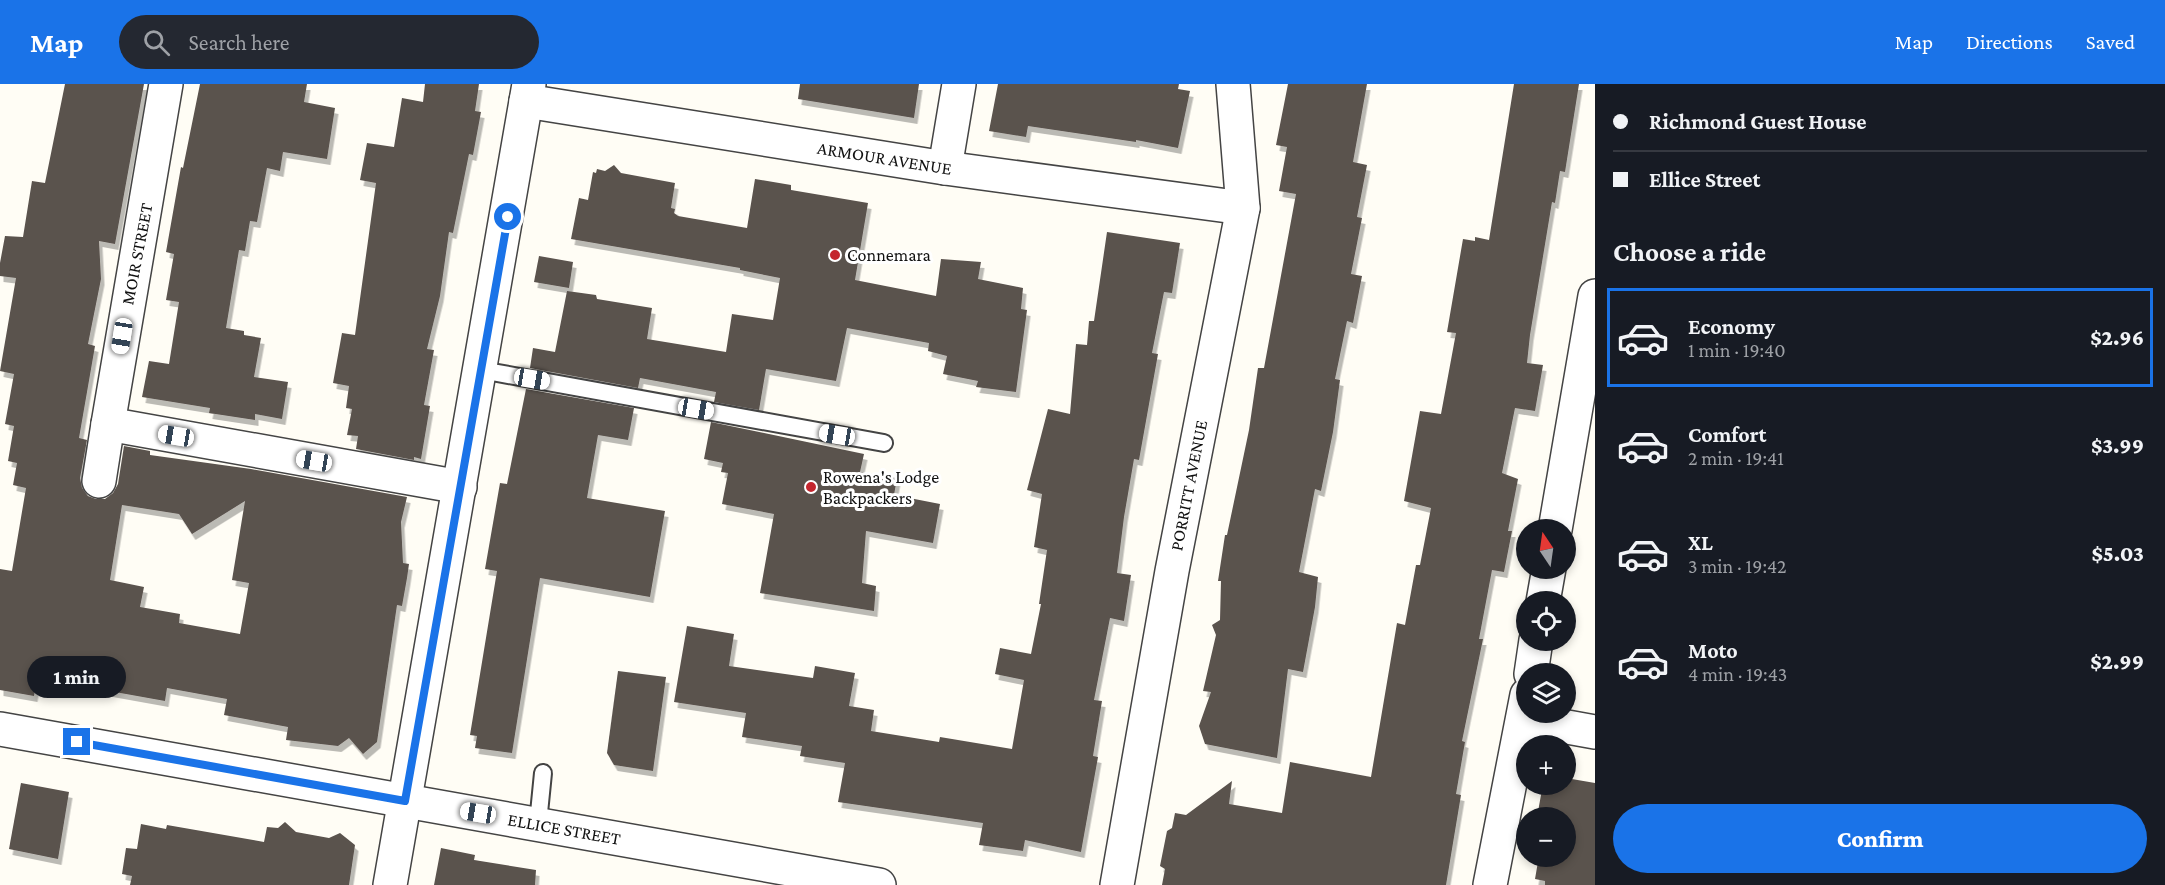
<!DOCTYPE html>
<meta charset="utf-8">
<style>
:root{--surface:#171b24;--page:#242831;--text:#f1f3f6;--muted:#9ea1a6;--line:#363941;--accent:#1a73e8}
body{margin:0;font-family:"Crimson Pro",serif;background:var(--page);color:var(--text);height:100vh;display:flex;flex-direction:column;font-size:22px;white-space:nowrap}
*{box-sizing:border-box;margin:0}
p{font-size:20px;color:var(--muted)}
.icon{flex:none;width:33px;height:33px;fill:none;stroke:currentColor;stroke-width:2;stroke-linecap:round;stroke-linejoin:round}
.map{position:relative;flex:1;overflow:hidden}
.side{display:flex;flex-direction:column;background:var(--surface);width:570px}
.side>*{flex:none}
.banner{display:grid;align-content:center;height:132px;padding:0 18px;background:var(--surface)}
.needle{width:39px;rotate:347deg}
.tools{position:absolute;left:1516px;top:435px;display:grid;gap:12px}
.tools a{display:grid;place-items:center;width:60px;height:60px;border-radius:50%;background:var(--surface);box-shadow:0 3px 9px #0003;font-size:30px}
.end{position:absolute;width:27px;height:27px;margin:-14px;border:8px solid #1a73e8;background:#fff;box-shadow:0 0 0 3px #fff}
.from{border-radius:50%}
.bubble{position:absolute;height:42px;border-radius:21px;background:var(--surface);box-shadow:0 3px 9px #0003;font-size:20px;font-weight:800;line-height:42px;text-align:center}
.car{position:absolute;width:18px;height:36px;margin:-18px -9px;border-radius:8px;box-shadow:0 0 4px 2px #0007;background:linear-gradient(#fff 24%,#345 0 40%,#fff 0 76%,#345 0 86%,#fff 0)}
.banner b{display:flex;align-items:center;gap:21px;height:57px;font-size:22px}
.banner b+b{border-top:2px solid var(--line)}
.banner i{width:15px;height:15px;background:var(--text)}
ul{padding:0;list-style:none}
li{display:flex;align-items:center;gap:18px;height:99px;margin:0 12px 9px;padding:0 6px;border:3px solid transparent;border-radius:0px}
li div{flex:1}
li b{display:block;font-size:22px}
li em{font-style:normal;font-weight:800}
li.active{border-color:var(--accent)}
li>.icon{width:54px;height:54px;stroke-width:1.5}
h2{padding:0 18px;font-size:27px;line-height:72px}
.button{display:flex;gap:12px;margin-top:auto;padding:12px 18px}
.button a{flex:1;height:69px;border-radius:36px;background:var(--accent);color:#fff;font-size:24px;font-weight:800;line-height:69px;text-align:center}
header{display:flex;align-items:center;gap:36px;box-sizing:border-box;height:84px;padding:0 30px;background:var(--accent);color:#fff}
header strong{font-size:28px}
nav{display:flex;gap:33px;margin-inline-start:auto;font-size:21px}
.search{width:420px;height:54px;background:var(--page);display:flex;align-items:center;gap:15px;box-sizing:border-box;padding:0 21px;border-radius:33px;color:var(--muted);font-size:22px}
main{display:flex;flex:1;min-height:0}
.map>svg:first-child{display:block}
.building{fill:#5a524d;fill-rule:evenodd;filter:url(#shadow)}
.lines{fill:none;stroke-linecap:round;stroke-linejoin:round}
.lane-casing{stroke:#444;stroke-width:20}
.street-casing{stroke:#444;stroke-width:36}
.lane{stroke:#fff;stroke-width:16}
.street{stroke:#fff;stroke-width:33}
.route{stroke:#1a73e8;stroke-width:8}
.poi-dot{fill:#c4262e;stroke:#fff;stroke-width:2}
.labels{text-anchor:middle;stroke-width:6;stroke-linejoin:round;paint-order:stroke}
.street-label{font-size:18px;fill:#111;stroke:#fff}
.poi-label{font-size:18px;fill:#111;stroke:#fff;text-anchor:start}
</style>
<header>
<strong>Map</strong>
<div class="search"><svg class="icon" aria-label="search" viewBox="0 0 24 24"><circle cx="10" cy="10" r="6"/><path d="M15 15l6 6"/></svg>Search here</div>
<nav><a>Map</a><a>Directions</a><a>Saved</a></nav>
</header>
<main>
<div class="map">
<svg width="1595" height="801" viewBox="0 0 1595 801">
<defs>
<filter id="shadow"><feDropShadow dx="3.5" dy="6" stdDeviation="0" flood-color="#0004"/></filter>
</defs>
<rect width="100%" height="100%" fill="#fffdf5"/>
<!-- building -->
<g class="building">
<path d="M65 0H144L115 160 99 157 101 195 88 260 95 262 79 354 87 356 80 394 82 404 88 412 96 415H105L113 409 118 400 124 362 150 367V371L251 385 407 413 401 438 403 479 409 480 407 494 402 522 397 521 377 658 363 670 349 654 338 662 286 656 288 643 224 631 227 615 167 604 165 617 37 594 34 612 0 606V485L12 487 26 404 13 401 17 379 8 377 14 342 5 340 14 290 0 287 16 194 0 192V179L5 152 23 153 32 97 45 99ZM245 417 232 496 249 499 240 550 179 539 180 530 140 523 144 503 110 496 122 421 179 430 192 450Z"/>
<polygon points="200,0 307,0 304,18 335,24 327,75 283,68 280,87 267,84 257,138 250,137 245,167 239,166 226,244 244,247 244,251 261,254 254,293 288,298 282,335 255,330 255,336 209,329 210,324 142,313 149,277 169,280 179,218 166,216 174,170 166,168 181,83 183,84"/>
<polygon points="425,0 479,0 475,27 481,28 473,71 469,70 453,149 449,148 440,212 427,265 434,266 424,321 430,322 421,375 414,373 414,376 356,365 358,352 347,351 352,325 346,324 349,302 333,299 342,249 355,251 376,99 360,96 367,59 394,63 402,14 423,18"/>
<polygon points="800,0 919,0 914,34 798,15"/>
<polygon points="998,0 1179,0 1178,5 1190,7 1178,64 1136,56 1136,58 1028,42 1026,53 989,47"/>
<polygon points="1288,0 1367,0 1353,78 1367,81 1357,133 1362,134 1351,190 1362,192 1353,239 1347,237 1335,295 1340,296 1333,348 1321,407 1315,405 1299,488 1318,493 1315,523 1303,588 1288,585 1277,674 1205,660 1199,642 1211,608 1203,607 1216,551 1212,541 1220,536 1221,497 1218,497 1225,451 1227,451 1249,346 1258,284 1264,284 1296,110 1279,107 1287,63 1276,61"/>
<polygon points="1514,0 1579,0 1565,88 1560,87 1555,119 1552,118 1530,251 1527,279 1543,281 1535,327 1515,324 1502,389 1518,395 1508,447 1512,447 1504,488 1492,486 1479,555 1483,555 1462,657 1465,658 1456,710 1461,711 1446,801 1162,801 1165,785 1160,782 1167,747 1172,744 1175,729 1186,731 1232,697 1229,720 1282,729 1290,678 1371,693 1397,539 1405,541 1416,481 1420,481 1431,424 1404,417 1420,327 1441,330 1456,249 1447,248 1463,155 1475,157 1475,153 1489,156"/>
<polygon points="614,81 621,89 675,99 671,124 675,125 674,129 678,132 747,144 755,95 791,101 791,106 868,119 855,196 936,212 941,175 981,178 978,195 1023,204 1021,225 1027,226 1016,308 976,303 978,297 943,290 947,272 928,267 929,259 847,244 836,297 766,285 759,326 714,318 716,308 640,294 638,304 530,284 533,264 555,268 567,207 596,211 597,215 652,224 647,255 726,268 732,230 773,236 780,194 740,186 740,184 571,155 579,114 588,116 593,88 596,89 597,85 605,87"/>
<polygon points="1107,148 1180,159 1172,209 1164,208 1152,269 1158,270 1139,376 1134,375 1124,433 1117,489 1131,491 1124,537 1110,534 1094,616 1102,617 1093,672 1098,673 1081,768 1025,756 1023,767 979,761 983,739 838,718 845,679 800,672 802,662 742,653 746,629 674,618 687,542 734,550 729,582 813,594 815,582 855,589 849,622 874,626 871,647 939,658 940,653 1012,665 1024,596 995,590 1000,564 1031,570 1041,520 1039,520 1047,466 1034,463 1042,410 1027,406 1048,325 1070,330 1076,260 1087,261 1089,237 1094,237"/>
<polygon points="539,172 573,178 569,204 534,198"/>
<polygon points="526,305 634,324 628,356 598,351 587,414 665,427 650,513 540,494 512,669 475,664 477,652 470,651 497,487 485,485 500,399 507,400"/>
<polygon points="711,338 864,370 860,388 897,394 894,411 940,420 933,459 866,447 862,499 876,502 874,527 760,509 774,430 722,420 728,389 721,388 723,379 704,375"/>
<polygon points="618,587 666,593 653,687 614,681 607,669"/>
<polygon points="1566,694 1595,699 1595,801 1545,801 1545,797 1535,795 1539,772 1566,772 1566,734 1537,733 1543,700 1566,700"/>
<polygon points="21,699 69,708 58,775 9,765"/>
<polygon points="285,738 296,748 329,754 340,749 355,761 349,801 130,801 132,792 122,790 126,764 137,765 141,740 166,745 167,741 264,758 267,743 278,744"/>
<polygon points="441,764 475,771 474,776 536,786 535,801 434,801"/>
</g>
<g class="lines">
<defs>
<g id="lane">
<polyline points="481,286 884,359"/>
<polyline points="538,739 543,689"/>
</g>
<g id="street">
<polyline points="166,0 108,340 460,403"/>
<path id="s1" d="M526 17 945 84 1243 124"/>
<polyline points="945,84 959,0"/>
<polyline points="99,397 108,340"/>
<polyline points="1555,446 1595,212"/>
<polyline points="1543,518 1549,484"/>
<polyline points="1531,590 1536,556"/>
<polyline points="1523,635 1595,648"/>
<path id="s2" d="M0 645 879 801"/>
<polyline points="390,801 529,0"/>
<path id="s3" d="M1117 801 1172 487 1243 124 1233 0"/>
<polyline points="1490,801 1527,611"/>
</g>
</defs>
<!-- lane casing -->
<use href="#lane" class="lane-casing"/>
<!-- street casing -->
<use href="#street" class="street-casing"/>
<!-- lane -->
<use href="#lane" class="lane"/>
<!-- street -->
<use href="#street" class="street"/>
</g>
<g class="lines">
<!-- route -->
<polyline class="route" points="77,658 405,717 508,133"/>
</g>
<!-- markers -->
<g class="poi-dot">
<circle cx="835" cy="171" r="6"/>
<circle cx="811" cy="403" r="6"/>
</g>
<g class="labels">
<!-- street labels -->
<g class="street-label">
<text dy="6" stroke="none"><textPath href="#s1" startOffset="363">ARMOUR AVENUE</textPath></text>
<text transform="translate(137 170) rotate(-79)" y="6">MOIR STREET</text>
<text dy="6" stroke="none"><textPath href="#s3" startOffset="406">PORRITT AVENUE</textPath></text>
<text dy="6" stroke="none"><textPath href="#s2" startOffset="573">ELLICE STREET</textPath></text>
</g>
<!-- poi labels -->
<g class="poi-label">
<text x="847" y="177">Connemara</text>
<text x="823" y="399">Rowena's Lodge<tspan x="823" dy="21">Backpackers</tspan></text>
</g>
</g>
</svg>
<div class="tools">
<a><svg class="needle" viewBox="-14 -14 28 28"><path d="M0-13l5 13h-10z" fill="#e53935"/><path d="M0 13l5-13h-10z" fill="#9ea1a6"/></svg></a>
<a><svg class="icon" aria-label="locate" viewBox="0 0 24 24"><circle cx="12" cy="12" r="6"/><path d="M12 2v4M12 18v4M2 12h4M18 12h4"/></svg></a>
<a><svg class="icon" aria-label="layers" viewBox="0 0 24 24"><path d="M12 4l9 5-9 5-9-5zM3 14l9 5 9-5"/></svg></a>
<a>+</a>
<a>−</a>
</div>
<i class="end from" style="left:508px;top:133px"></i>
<i class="end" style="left:77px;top:658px"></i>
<div class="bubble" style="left:27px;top:572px;width:99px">1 min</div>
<i class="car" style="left:122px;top:252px;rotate:189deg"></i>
<i class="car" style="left:532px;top:295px;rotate:100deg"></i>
<i class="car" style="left:696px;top:325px;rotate:100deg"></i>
<i class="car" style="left:837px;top:351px;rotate:280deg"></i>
<i class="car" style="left:176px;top:352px;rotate:280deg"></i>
<i class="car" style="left:314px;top:377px;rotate:280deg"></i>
<i class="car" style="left:478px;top:729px;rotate:279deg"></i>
</div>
<section class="side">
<div class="banner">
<b><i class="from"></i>Richmond Guest House</b>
<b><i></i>Ellice Street</b>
</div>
<h2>Choose a ride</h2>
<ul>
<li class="active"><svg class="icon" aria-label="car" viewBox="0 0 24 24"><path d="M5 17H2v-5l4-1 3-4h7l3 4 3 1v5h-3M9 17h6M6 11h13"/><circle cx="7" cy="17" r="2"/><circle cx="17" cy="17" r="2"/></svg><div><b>Economy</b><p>1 min · 19:40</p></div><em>$2.96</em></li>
<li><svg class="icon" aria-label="car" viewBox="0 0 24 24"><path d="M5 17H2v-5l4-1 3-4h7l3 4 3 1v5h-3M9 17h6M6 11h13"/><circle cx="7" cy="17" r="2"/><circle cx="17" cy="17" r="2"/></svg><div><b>Comfort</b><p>2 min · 19:41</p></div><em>$3.99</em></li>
<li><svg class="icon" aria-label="car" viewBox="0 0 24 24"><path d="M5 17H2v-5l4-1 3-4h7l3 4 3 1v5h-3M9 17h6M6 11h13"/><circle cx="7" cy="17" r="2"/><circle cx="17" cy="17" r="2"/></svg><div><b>XL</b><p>3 min · 19:42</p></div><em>$5.03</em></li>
<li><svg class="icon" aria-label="car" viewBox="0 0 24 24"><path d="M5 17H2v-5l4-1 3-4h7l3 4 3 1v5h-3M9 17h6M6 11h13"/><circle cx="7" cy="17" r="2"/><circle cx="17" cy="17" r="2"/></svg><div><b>Moto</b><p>4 min · 19:43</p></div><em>$2.99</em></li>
</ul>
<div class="button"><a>Confirm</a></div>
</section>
</main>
